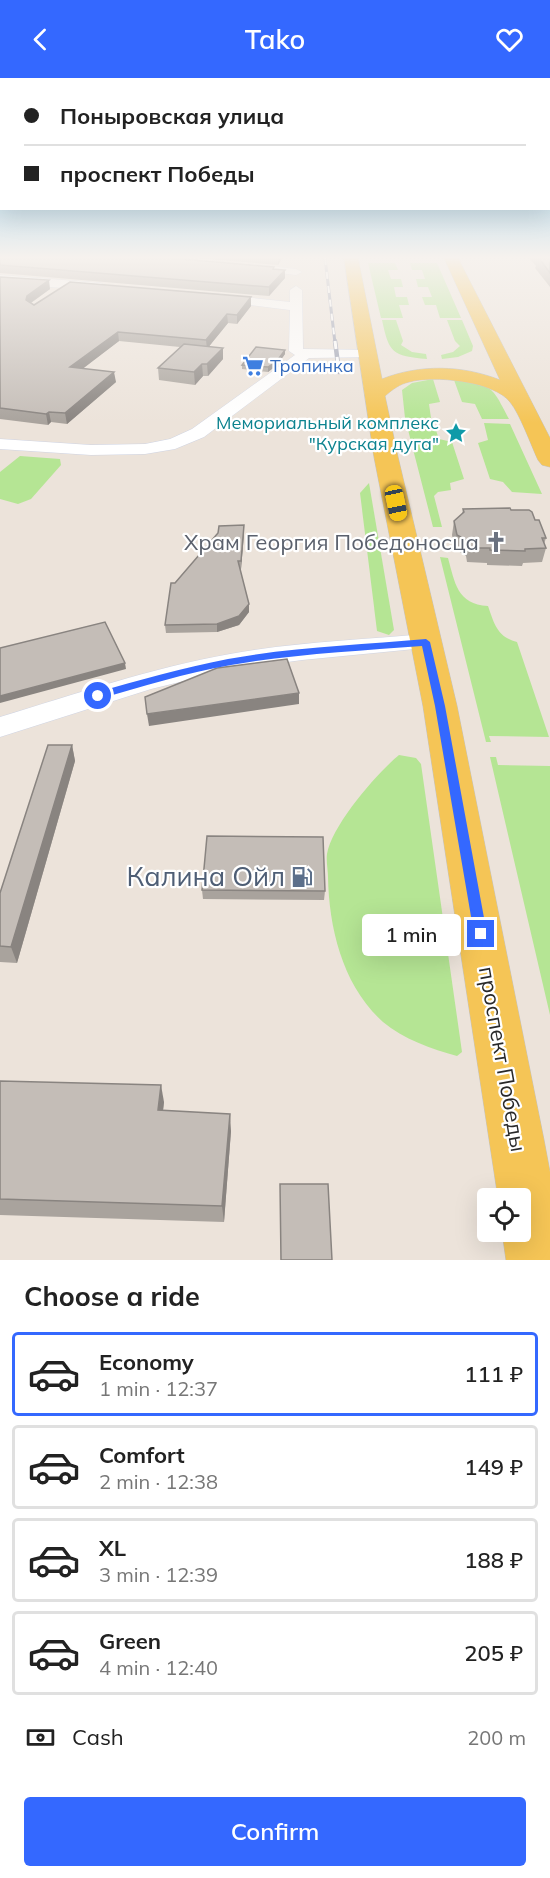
<!DOCTYPE html>
<meta charset="utf-8">
<style>
:root{--surface:#fff;--page:#f2f2f2;--text:#222;--muted:#767676;--line:#e0e0e0;--accent:#3468ff}
body{margin:0;font-family:Mulish,sans-serif;background:var(--page);color:var(--text);height:100vh;display:flex;flex-direction:column;font-size:22px;white-space:nowrap}
*{box-sizing:border-box;margin:0}
p{font-size:20px;color:var(--muted)}
.icon{flex:none;width:33px;height:33px;fill:none;stroke:currentColor;stroke-width:2;stroke-linecap:round;stroke-linejoin:round}
.map{position:relative;height:1182px;overflow:hidden}
.drawer{display:flex;flex-direction:column;background:var(--surface);flex:1}
.drawer>*{flex:none}
.guide{position:absolute;left:0px;top:0px;width:550px;height:132px;box-shadow:0 6px 24px #0002;display:grid;align-content:center;height:132px;padding:0 24px;background:var(--surface)}
.tools{position:absolute;left:477px;top:1110px;display:grid;gap:12px}
.tools a{display:grid;place-items:center;width:54px;height:54px;border-radius:6px;background:var(--surface);box-shadow:0 6px 24px #0002;font-size:30px}
.end{position:absolute;width:27px;height:27px;margin:-14px;border:8px solid #3468ff;background:#fff;box-shadow:0 0 0 3px #fff}
.from{border-radius:50%}
.bubble{position:absolute;height:42px;border-radius:6px;background:var(--surface);box-shadow:0 6px 24px #0002;font-size:20px;font-weight:600;line-height:42px;text-align:center}
.car{position:absolute;width:18px;height:36px;margin:-18px -9px;border-radius:8px;box-shadow:0 0 4px 2px #0007;background:linear-gradient(#f5c518 24%,#345 0 40%,#f5c518 0 76%,#345 0 86%,#f5c518 0)}
.guide b{display:flex;align-items:center;gap:21px;height:57px;font-size:22px}
.guide b+b{border-top:2px solid var(--line)}
.guide i{width:15px;height:15px;background:var(--text)}
ul{padding:0;list-style:none}
li{display:flex;align-items:center;gap:18px;height:84px;margin:0 12px 9px;padding:0 12px;border:3px solid var(--line);border-radius:6px}
li div{flex:1}
li b{display:block;font-size:22px}
li em{font-style:normal;font-weight:600}
li.current{border-color:var(--accent)}
li>.icon{width:54px;height:54px;stroke-width:1.5}
h2{padding:0 24px;font-size:27px;line-height:72px}
.pay{display:flex;align-items:center;gap:15px;height:66px;padding:0 24px;font-size:22px}
.pay p{margin-inline-start:auto}
.primary-button{display:flex;gap:12px;margin-top:auto;padding:12px 24px}
.primary-button a{flex:1;height:69px;border-radius:6px;background:var(--accent);color:#fff;font-size:24px;font-weight:600;line-height:69px;text-align:center}
header{display:flex;justify-content:space-between;align-items:center;height:78px;padding:0 24px;background:var(--accent);color:#fff;font-size:27px;font-weight:600}
.map>svg:first-child{display:block}
.green{fill:#b5e594}
.lines{fill:none;stroke-linecap:round;stroke-linejoin:round}
.street-casing{stroke:#cfd4e3;stroke-width:1}
.primary-casing{stroke:#c3c3c3;stroke-width:1}
.street{fill:#fff;fill-rule:evenodd}
.primary{fill:#f5c556;fill-rule:evenodd}
.rail-far1-casing{stroke:#9da2b4;stroke-width:3}
.rail-casing{stroke:#9da2b4;stroke-width:4.5}
.rail-far1{stroke:#fff;stroke-width:2;stroke-dasharray:7;stroke-linecap:butt}
.rail{stroke:#fff;stroke-width:3;stroke-dasharray:8;stroke-linecap:butt}
.wall{fill:#a9a39d}
.shaded-wall{fill:#898480}
.building{fill:#c4bdb7;stroke:#898480;stroke-width:1.5}
.route{fill:#3468ff}
.labels{text-anchor:middle;stroke-width:4.5;stroke-linejoin:round;paint-order:stroke}
.far-shop-label{font-size:18px;fill:#366cbe;stroke:#fff;text-anchor:start}
.far-culture-label{font-size:18px;fill:#0d838f;stroke:#fff;text-anchor:end}
.worship-label{font-size:22px;fill:#5b616d;stroke:#fff;text-anchor:end}
.street-label{font-size:22px;fill:#292929;stroke:#fff}
.near-service-label{font-size:27px;fill:#4e5e75;stroke:#fff;text-anchor:end}
</style>
<header><svg class="icon" aria-label="back" viewBox="0 0 24 24"><path d="M15 5l-7 7 7 7"/></svg>Tako<svg class="icon" aria-label="heart" viewBox="0 0 24 24"><path d="M12 20l-8-8c-3-5 5-10 8-4 3-6 11-1 8 4z"/></svg></header>
<div class="map">
<svg width="550" height="1182" viewBox="0 0 550 1182">
<rect width="100%" height="100%" fill="#ece3da"/>
<!-- green -->
<g class="green">
<polygon points="368,185 395,185 398,192 388,192 391,201 401,201 403,209 394,209 396,219 407,219 409,227 399,227 403,240 381,240"/>
<polygon points="410,185 437,185 461,240 440,240 436,227 425,227 422,219 432,219 428,209 418,209 416,201 425,201 422,192 412,192"/>
<path d="M382 242H396L403 263 401 267 412 274 426 276 427 281C392 278 389 275 382 242Z"/>
<polygon points="447,242 462,242 473,268 472,273 458,279 442,281 441,277 453,274 460,268 455,263"/>
<polygon points="433,301 440,324 429,326 431,340 405,340 402,312 412,305"/>
<path d="M454 302C493 308 491 306 509 341H482L475 326 462 324Z"/>
<polygon points="406,344 433,344 439,361 452,364 464,401 450,405 451,412 438,414 434,418 442,449 433,449"/>
<polygon points="484,345 510,346 542,416 512,414 503,404 490,401 478,365 488,362"/>
<polygon points="20,378 60,381 61,387 31,421 18,426 0,421 0,394"/>
<polygon points="369,405 394,552 389,557 377,553 360,415"/>
<path d="M440 479 448 480C455 505 457 526 488 528 494 545 497 559 517 564L549 659 489 658 491 664H486Z"/>
<path d="M399 677 416 680 421 686 462 974 457 978C432 971 403 961 383 944 343 908 329 851 328 799 328 792 326 783 327 776 332 747 377 695 399 677Z"/>
<polygon points="490,679 496,679 498,687 550,688 550,937"/>
</g>
<g class="lines">
<defs>
<g id="street">
<polygon points="251,186 296,191 302,194 296,197 247,191 247,187"/>
<polygon points="0,197 101,205 107,209 101,213 0,205"/>
<polygon points="296,208 302,212 303,271 368,272 375,276 373,279 309,280 204,359 175,371 145,376 91,377 0,371 0,361 91,367 145,366 170,361 192,351 295,277 289,273 290,232 219,223 215,222 213,219 215,216 290,224 290,212"/>
<path d="M426 556 435 559 438 564 435 569 302 582 229 592 151 611 0 659V639C76 616 151 590 230 576 295 564 361 562 426 556Z"/>
</g>
<path id="primary" d="M344 180H358L382 301C420 286 462 287 500 302L444 180H458L550 360V389L542 387 538 382C531 367 520 336 510 324 494 303 433 297 409 304 400 306 393 311 385 318L398 379 457 628 544 1062 550 1094V1182H506L502 1154H520V1120H498L423 628 374 379Z"/>
</defs>
<!-- street casing -->
<use href="#street" class="street-casing"/>
<!-- primary casing -->
<use href="#primary" class="primary-casing"/>
<!-- street -->
<use href="#street" class="street"/>
<!-- primary -->
<use href="#primary" class="primary"/>
<defs>
<polyline id="rail-far1" points="325,180 335,265"/>
<polyline id="rail" points="335,263 339,294"/>
</defs>
<!-- rail-far1 casing -->
<use href="#rail-far1" class="rail-far1-casing"/>
<!-- rail casing -->
<use href="#rail" class="rail-casing"/>
<!-- rail-far1 -->
<use href="#rail-far1" class="rail-far1"/>
<!-- rail -->
<use href="#rail" class="rail"/>
</g>
<!-- wall -->
<g class="wall">
<polygon points="0,180 274,191 285,192 285,200 269,218 0,195"/>
<polygon points="198,180 282,180 278,187"/>
<polygon points="529,180 550,180 550,209 535,190 536,188"/>
<polygon points="0,199 50,211 31,225 34,227 251,228 237,246 228,245 209,268 223,281 208,298 203,298 195,307 159,302 158,290 180,269 119,263 83,290 116,304 67,346 51,344 48,347 0,341"/>
<polygon points="285,272 285,276 277,287 268,294 242,291 242,287"/>
<polygon points="463,431 511,432 535,442 546,460 544,466 546,470 542,484 523,485 522,488 487,487 487,485 467,484 466,478 455,471 452,457 454,443 462,436"/>
<polygon points="244,447 241,491 240,491 249,526 249,534 239,547 217,554 166,555 165,547 175,505 218,455"/>
<polygon points="72,667 75,683 17,885 0,884 0,815"/>
<polygon points="202,812 325,813 324,822 203,821"/>
<polygon points="0,1003 164,1024 163,1032 231,1053 224,1144 0,1137"/>
</g>
<!-- shaded-wall -->
<g class="shaded-wall">
<polygon points="278,180 282,180 278,187"/>
<polygon points="285,192 285,200 269,218 269,209"/>
<polygon points="49,202 50,211 29,226 26,222 27,218"/>
<polygon points="251,219 251,228 237,246 237,237"/>
<polygon points="227,236 228,245 207,271 206,262"/>
<polygon points="118,254 119,263 72,299 70,289"/>
<polygon points="223,270 223,281 208,298 207,286"/>
<polygon points="285,272 285,276 277,287 268,294 268,289"/>
<polygon points="202,286 203,298 195,307 194,294"/>
<polygon points="114,294 116,304 67,346 65,335"/>
<polygon points="49,334 51,344 48,347 46,336"/>
<polygon points="244,447 244,456 241,491 241,483"/>
<polygon points="249,526 249,534 239,547 217,554 217,546"/>
<polygon points="125,585 126,591 0,625 0,618"/>
<polygon points="299,615 299,626 149,648 147,636"/>
<polygon points="72,667 75,683 17,885 11,869"/>
<polygon points="161,1007 164,1024 161,1050 158,1032"/>
<polygon points="230,1036 231,1053 224,1144 222,1128"/>
</g>
<!-- building -->
<g class="building">
<polygon points="0,180 170,180 274,189 273,191 285,192 269,209 0,187"/>
<polygon points="539,180 550,180 550,195"/>
<polygon points="0,199 49,202 27,218 26,222 34,227 70,204 251,219 237,237 227,236 206,262 118,254 70,289 114,294 65,335 49,334 46,336 0,330"/>
<polygon points="184,266 223,270 207,286 202,286 194,294 158,290"/>
<polygon points="256,269 285,272 277,283 268,289 242,287"/>
<polygon points="510,430 511,432 529,432 532,434 535,442 539,442 546,460 542,460 546,470 525,471 525,473 490,472 490,470 470,470 468,463 457,457 454,443 464,434 463,431"/>
<polygon points="244,447 241,483 238,483 249,526 239,538 217,546 165,547 171,505 175,505 218,455 219,448"/>
<polygon points="105,544 125,585 0,618 0,570"/>
<polygon points="287,581 299,615 147,636 145,619 217,590"/>
<polygon points="48,667 72,667 11,869 0,868 0,815"/>
<polygon points="207,758 323,759 325,813 202,812"/>
<polygon points="0,1003 161,1007 158,1032 230,1036 222,1128 0,1121"/>
<polygon points="280,1106 328,1106 332,1182 281,1182"/>
</g>
<!-- sky -->
<linearGradient id="sky" x2="0" y2="1"><stop stop-color="#75c2ec"/><stop offset="0.52" stop-color="#f6f2ee"/><stop offset="1" stop-color="#f6f2ee" stop-opacity="0"/></linearGradient>
<rect width="550" height="345" fill="url(#sky)"/>
<!-- route -->
<path class="route" d="M426 561 430 564 445 628 487 856 485 860H476L474 856 435 628 422 568C358 573 294 576 231 587 185 595 142 609 98 621L93 618 94 615C139 602 183 590 228 581 293 569 360 567 426 561Z"/>
<!-- icons -->
<defs>
<symbol id="supermarket-bare" viewBox="-9 -9 18 18"><path d="M-6-5.5h2.5l.6 2H6L4.5 2H-2.5L-4.4-4H-6ZM-1.5 3.2a1.3 1.3 0 1 0 .1 0ZM3 3.2a1.3 1.3 0 1 0 .1 0Z" fill="#3f7fe0" stroke="#fff" stroke-width="2.5" paint-order="stroke"/></symbol>
<symbol id="sight-bare" viewBox="-9 -9 18 18"><path d="M0-6L1.8-2.2L6-1.7L2.9 1.2L3.7 5.4L0 3.3L-3.7 5.4L-2.9 1.2L-6-1.7L-1.8-2.2Z" fill="#0f9aa8" stroke="#fff" stroke-width="2.5" paint-order="stroke"/></symbol>
<symbol id="church-bare" viewBox="-9 -9 18 18"><path d="M-1.2-6h2.4v3.5h3.3v2.4h-3.3V6h-2.4V-.1h-3.3v-2.4h3.3Z" fill="#6b7280" stroke="#fff" stroke-width="2.5" paint-order="stroke"/></symbol>
<symbol id="fuel-bare" viewBox="-9 -9 18 18"><path d="M-5.5-6h7V0h2V4h1.3V-2.5L3-4.5l.8-.8L6-3V5H2.5V1h-1V6h-7ZM-4.2-4.7v3.2H.2V-4.7Z" fill="#5c6f8a" stroke="#fff" stroke-width="2.5" paint-order="stroke"/></symbol>
</defs>
<g fill-rule="evenodd">
<use href="#supermarket-bare" x="238" y="273" width="30" height="30"/>
<use href="#sight-bare" x="441" y="340" width="30" height="30"/>
<use href="#church-bare" x="481" y="449" width="30" height="30"/>
<use href="#fuel-bare" x="287" y="784" width="30" height="30"/>
</g>
<g class="labels">
<!-- far-shop labels -->
<g class="far-shop-label">
<text x="270" y="294">Тропинка</text>
</g>
<!-- far-culture labels -->
<g class="far-culture-label">
<text x="439" y="351">Мемориальный комплекс<tspan x="439" dy="21">"Курская дуга"</tspan></text>
</g>
<!-- worship labels -->
<g class="worship-label">
<text x="479" y="472">Храм Георгия Победоносца</text>
</g>
<!-- street labels -->
<g class="street-label">
<text transform="translate(503 981) rotate(80)" y="8">проспект Победы</text>
</g>
<!-- near-service labels -->
<g class="near-service-label">
<text x="285" y="808">Калина Ойл</text>
</g>
</g>
</svg>
<div class="tools">
<a><svg class="icon" aria-label="locate" viewBox="0 0 24 24"><circle cx="12" cy="12" r="6"/><path d="M12 2v4M12 18v4M2 12h4M18 12h4"/></svg></a>
</div>
<i class="end from" style="left:98px;top:618px"></i>
<i class="end" style="left:481px;top:856px"></i>
<div class="bubble" style="left:362px;top:836px;width:99px">1 min</div>
<i class="car" style="left:396px;top:425px;rotate:168deg"></i>
<div class="guide">
<b><i class="from"></i>Поныровская улица</b>
<b><i></i>проспект Победы</b>
</div>
</div>
<section class="drawer">
<h2>Choose a ride</h2>
<ul>
<li class="current"><svg class="icon" aria-label="car" viewBox="0 0 24 24"><path d="M5 17H2v-5l4-1 3-4h7l3 4 3 1v5h-3M9 17h6M6 11h13"/><circle cx="7" cy="17" r="2"/><circle cx="17" cy="17" r="2"/></svg><div><b>Economy</b><p>1 min · 12:37</p></div><em>111 ₽</em></li>
<li><svg class="icon" aria-label="car" viewBox="0 0 24 24"><path d="M5 17H2v-5l4-1 3-4h7l3 4 3 1v5h-3M9 17h6M6 11h13"/><circle cx="7" cy="17" r="2"/><circle cx="17" cy="17" r="2"/></svg><div><b>Comfort</b><p>2 min · 12:38</p></div><em>149 ₽</em></li>
<li><svg class="icon" aria-label="car" viewBox="0 0 24 24"><path d="M5 17H2v-5l4-1 3-4h7l3 4 3 1v5h-3M9 17h6M6 11h13"/><circle cx="7" cy="17" r="2"/><circle cx="17" cy="17" r="2"/></svg><div><b>XL</b><p>3 min · 12:39</p></div><em>188 ₽</em></li>
<li><svg class="icon" aria-label="car" viewBox="0 0 24 24"><path d="M5 17H2v-5l4-1 3-4h7l3 4 3 1v5h-3M9 17h6M6 11h13"/><circle cx="7" cy="17" r="2"/><circle cx="17" cy="17" r="2"/></svg><div><b>Green</b><p>4 min · 12:40</p></div><em>205 ₽</em></li>
</ul>
<div class="pay"><svg class="icon" aria-label="cash" viewBox="0 0 24 24"><path d="M3 7h18v10H3z"/><circle cx="12" cy="12" r="2"/></svg>Cash<p>200 m</p></div>
<div class="primary-button"><a>Confirm</a></div>
</section>
